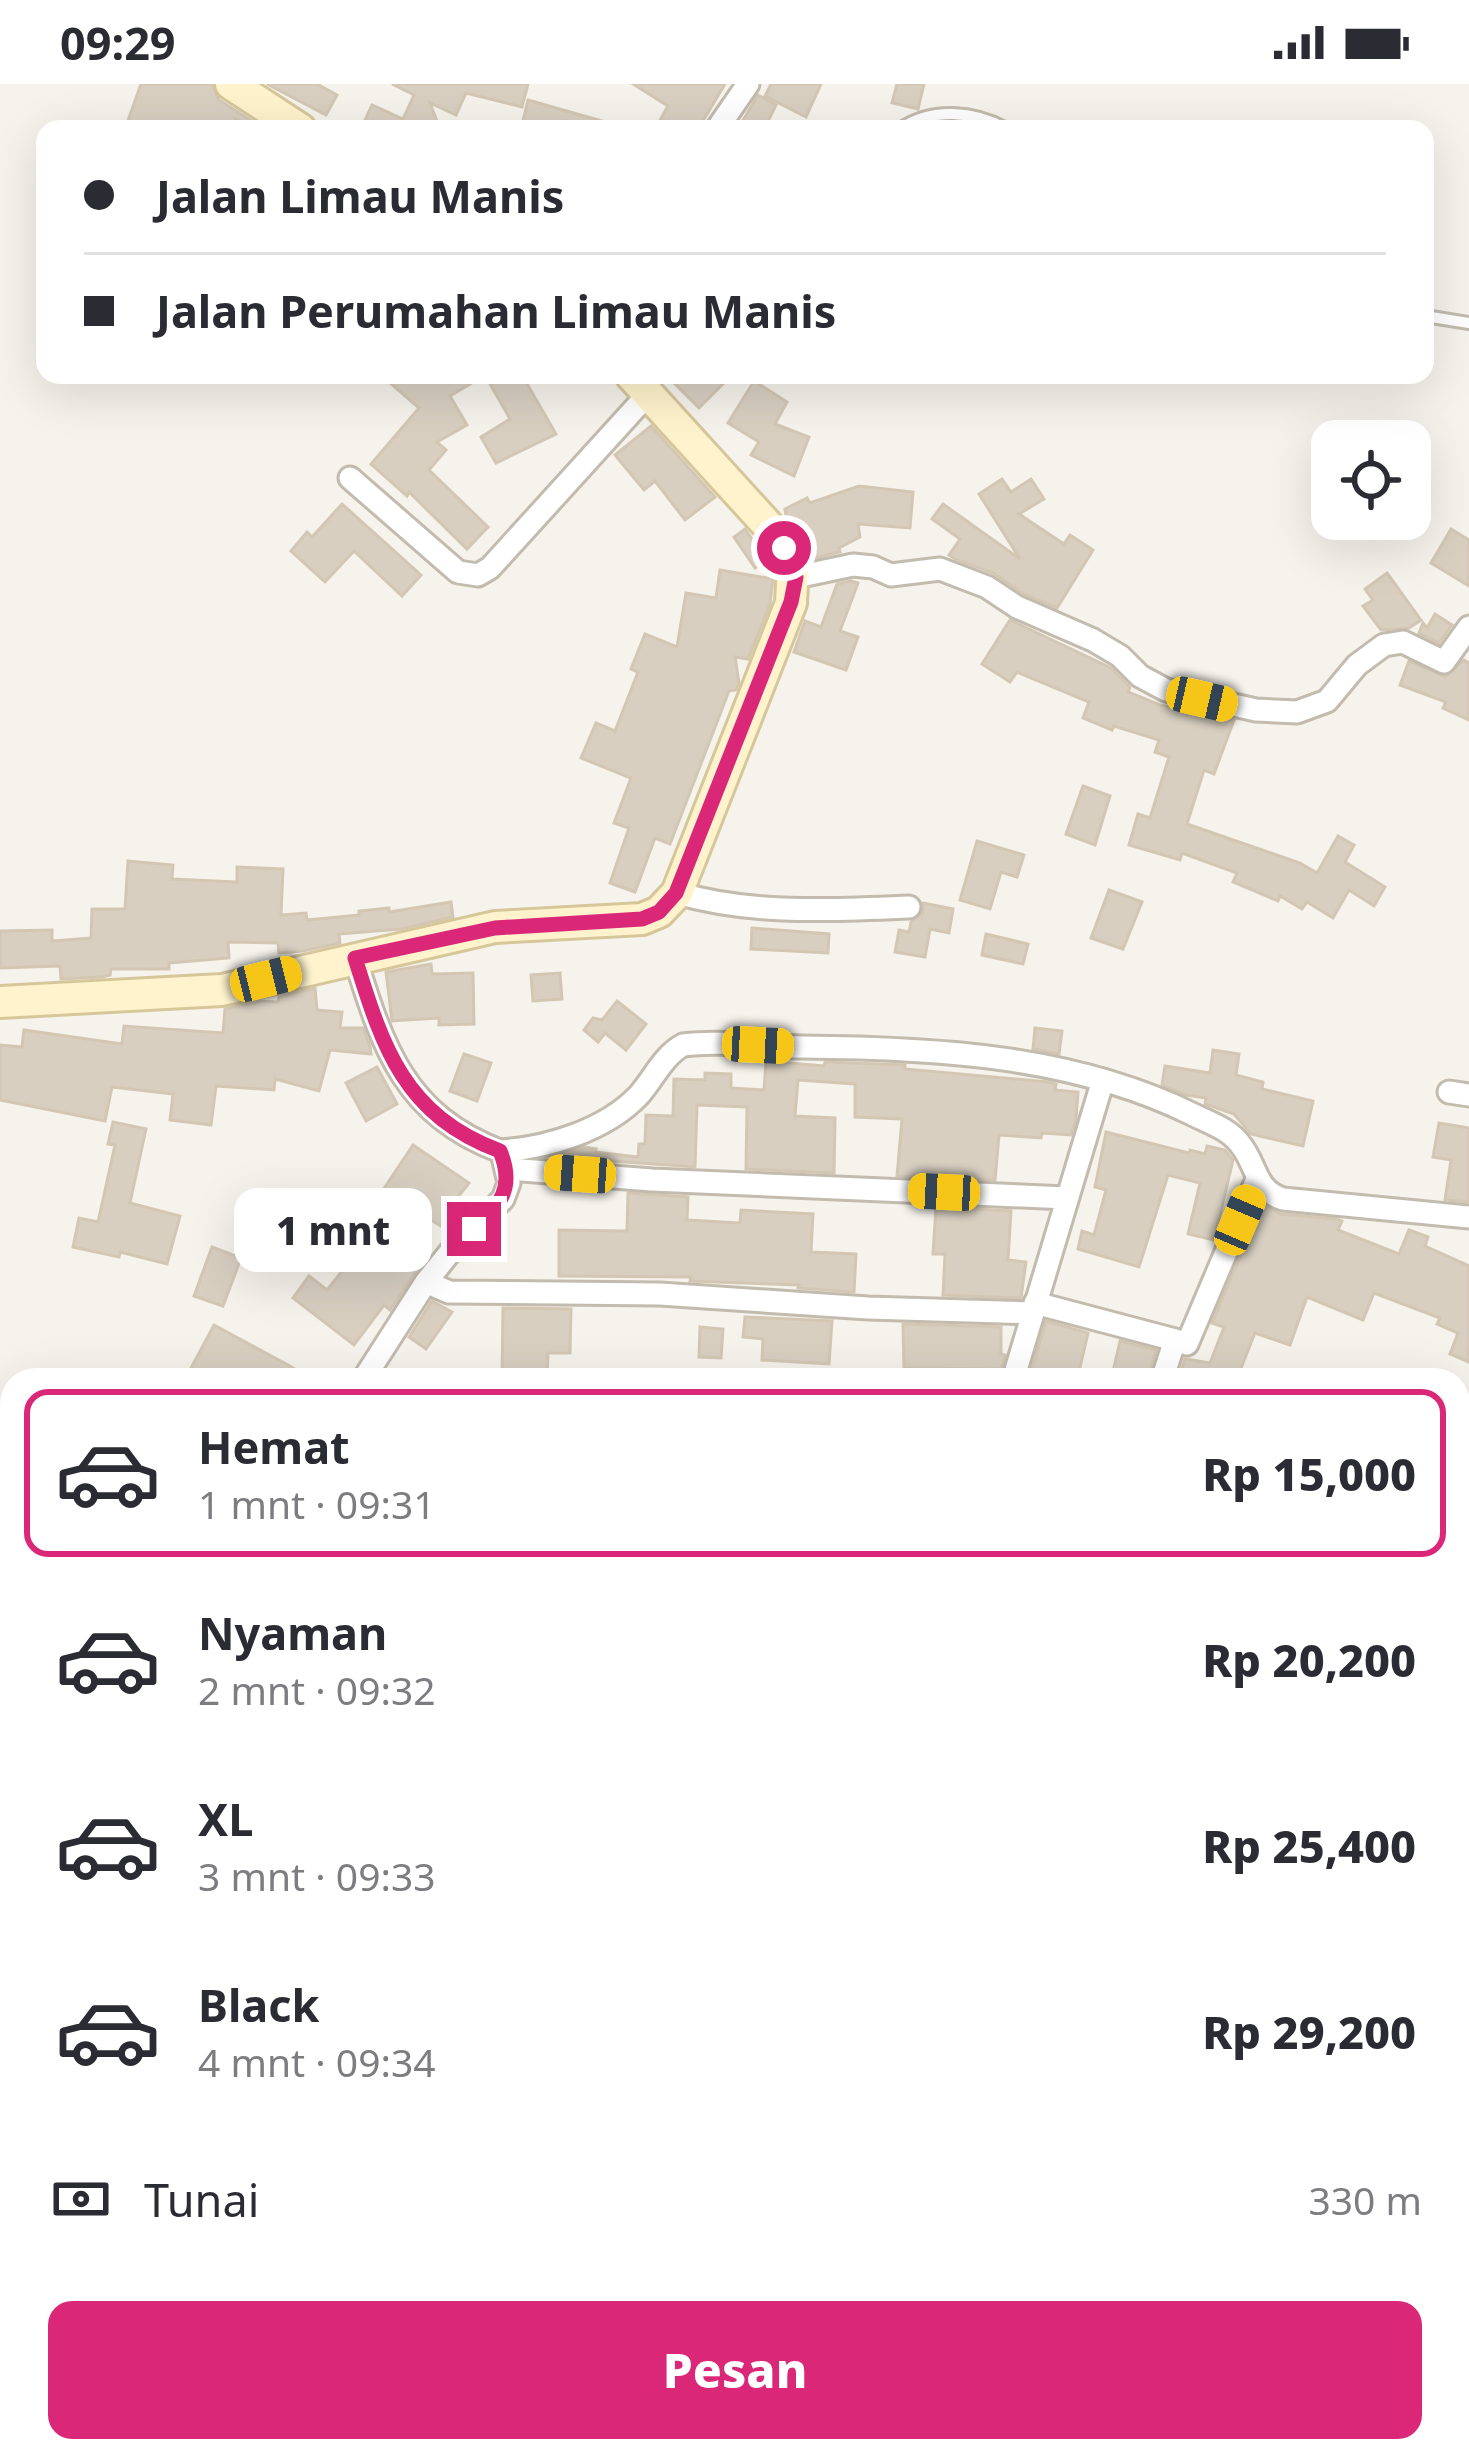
<!DOCTYPE html>
<html lang="id">
<meta charset="utf-8">
<style>
:root{--surface:#fff;--page:#f7f7f7;--text:#2b2b33;--muted:#7c7c81;--line:#e1e1e2;--accent:#db2777}
body{margin:0;font-family:"Noto Sans",sans-serif;background:var(--page);color:var(--text);height:100vh;display:flex;flex-direction:column;font-size:45px;white-space:nowrap}
*{box-sizing:border-box;margin:0}
p{font-size:39px;color:var(--muted)}
.icon{flex:none;width:66px;height:66px;fill:none;stroke:currentColor;stroke-width:2;stroke-linecap:round;stroke-linejoin:round}
.map{position:relative;flex:1;overflow:hidden}
.side{position:absolute;left:0px;top:1284px;width:1470px;height:1095px;display:flex;flex-direction:column;background:var(--surface);border-radius:36px 36px 0 0;box-shadow:0 12px 48px #0002}
.side>*{flex:none}
.guide{position:absolute;left:36px;top:36px;width:1398px;height:264px;border-radius:24px;box-shadow:0 12px 48px #0002;display:grid;align-content:center;height:264px;padding:0 48px;background:var(--surface)}
.controls{position:absolute;left:1311px;top:336px;display:grid;gap:24px}
.controls a{display:grid;place-items:center;width:120px;height:120px;border-radius:24px;background:var(--surface);box-shadow:0 12px 48px #0002;font-size:60px}
.end{position:absolute;width:54px;height:54px;margin:-27px;border:15px solid #db2777;background:#fff;box-shadow:0 0 0 6px #fff}
.from{border-radius:50%}
.bubble{position:absolute;height:84px;border-radius:24px;background:var(--surface);box-shadow:0 12px 48px #0002;font-size:39px;font-weight:800;line-height:84px;text-align:center}
.car{position:absolute;width:36px;height:72px;margin:-36px -18px;border-radius:15px;box-shadow:0 0 9px 3px #0007;background:linear-gradient(#f5c518 24%,#345 0 40%,#f5c518 0 76%,#345 0 86%,#f5c518 0)}
.guide b{display:flex;align-items:center;gap:42px;height:114px;font-size:45px}
.guide b+b{border-top:3px solid var(--line)}
.guide i{width:30px;height:30px;background:var(--text)}
ul{padding:21px 0 0;list-style:none}
li{display:flex;align-items:center;gap:36px;height:168px;margin:0 24px 18px;padding:0 24px;border:6px solid transparent;border-radius:24px}
li div{flex:1}
li b{display:block;font-size:45px}
li em{font-style:normal;font-weight:800}
li.active{border-color:var(--accent)}
li>.icon{width:108px;height:108px;stroke-width:1.5}
.pay{display:flex;align-items:center;gap:30px;height:132px;padding:0 48px;font-size:45px}
.pay p{margin-inline-start:auto}
.action{display:flex;gap:24px;margin-top:auto;padding:24px 48px}
.action a{flex:1;height:138px;border-radius:24px;background:var(--accent);color:#fff;font-size:48px;font-weight:800;line-height:138px;text-align:center}
.status{display:flex;justify-content:space-between;align-items:center;height:84px;padding:0 60px;background:var(--surface);direction:ltr}
.status svg{height:33px;fill:currentColor}
.map>svg:first-child{display:block}
.lines{fill:none;stroke-linecap:round;stroke-linejoin:round}
.river{stroke:#a9d4f2;stroke-width:39}
.building{fill:#d8cfc1;stroke:#d3c7b4;stroke-width:3}
.lane-casing{stroke:#c2bbae;stroke-width:16}
.street-casing{stroke:#c2bbae;stroke-width:27}
.secondary-casing{stroke:#d6c79b;stroke-width:36}
.lane{stroke:#fff;stroke-width:10}
.street{stroke:#fff;stroke-width:21}
.secondary{stroke:#fff3cd;stroke-width:30}
.route{stroke:#db2777;stroke-width:15}
</style>
<div class="status"><b>09:29</b><svg viewBox="0 0 49 12"><path d="M0 12V9h3v3zM5 12V6h3v6zM10 12V3h3v9zM15 12V0h3v12zM26 1h20v11H26zM47 4h2v5h-2z"/></svg></div>
<div class="map">
<svg width="1469" height="2378" viewBox="0 0 1469 2378">
<rect width="100%" height="100%" fill="#f6f3ec"/>
<g class="lines">
<!-- river -->
<polyline class="river" points="0,1970 12,1974"/>
</g>
<!-- building -->
<g class="building">
<polygon points="141,0 212,0 219,16 264,45 235,35 234,45 125,45"/>
<polygon points="267,0 317,0 337,11 326,31"/>
<polygon points="392,0 528,0 522,23 466,9 456,31 430,19 440,45 361,45 372,21 403,35 414,11"/>
<polygon points="633,0 725,0 698,45 655,45 668,22"/>
<polygon points="771,0 821,0 806,33 765,12"/>
<polygon points="897,0 924,0 918,25 892,19"/>
<polygon points="758,11 776,21 764,45 738,45"/>
<polygon points="528,16 612,40 612,45 521,45"/>
<polygon points="381,291 522,291 556,350 496,379 481,353 510,335 485,291 450,312 467,341 437,358 446,366 429,386 488,443 467,465 409,408 407,412 371,380 419,324"/>
<polygon points="666,291 732,291 699,324"/>
<polygon points="754,297 787,318 775,340 809,353 794,392 751,371 759,358 728,339"/>
<polygon points="651,342 715,413 685,436 655,397 644,406 615,371"/>
<polygon points="1002,395 1011,408 1031,395 1044,415 1019,430 1064,460 1070,451 1093,466 1057,524 1024,510 993,489 955,475 949,471 960,455 932,435 943,420 1020,475 979,410"/>
<polygon points="859,402 913,408 910,444 858,440 860,453 839,464 840,468 811,475 786,432 785,425 807,414 810,419"/>
<polygon points="342,420 421,491 402,512 354,467 325,498 291,467 307,448 312,453"/>
<polygon points="745,445 767,476 755,484 734,453"/>
<polygon points="1451,445 1469,456 1469,502 1431,479"/>
<polygon points="720,486 773,495 770,520 748,575 735,573 739,599 736,606 729,607 670,760 655,754 635,808 610,799 629,744 614,739 631,694 581,674 596,639 615,647 638,588 631,585 645,550 677,563 686,509 716,514"/>
<polygon points="1387,489 1421,536 1409,544 1381,546 1363,522 1373,516 1365,505"/>
<polygon points="851,497 858,499 840,547 858,553 846,586 794,568 805,537 821,543 837,500"/>
<polygon points="1435,530 1452,541 1439,559 1419,549 1423,539 1427,544"/>
<polygon points="1010,536 1111,584 1130,603 1128,608 1160,621 1234,636 1214,690 1204,686 1187,740 1300,779 1317,789 1338,752 1354,761 1345,778 1385,803 1374,822 1349,806 1333,834 1307,818 1302,825 1280,812 1278,817 1233,798 1237,789 1182,769 1180,776 1129,761 1138,730 1150,734 1169,673 1155,668 1159,656 1114,642 1112,646 1083,634 1089,618 1017,588 1010,598 982,580"/>
<polygon points="1464,576 1469,579 1469,636 1443,624 1446,618 1400,601 1409,577 1445,593"/>
<polygon points="1083,702 1110,712 1095,761 1066,750"/>
<polygon points="977,757 1024,771 1017,793 1001,788 990,825 960,816"/>
<polygon points="128,777 173,781 172,795 237,798 237,783 283,785 281,831 306,829 307,836 359,831 359,827 389,824 389,828 451,818 453,833 401,845 339,850 340,859 303,867 279,869 278,859 228,858 229,874 169,879 169,885 111,885 110,891 102,893 61,895 60,882 0,884 0,847 52,846 52,857 91,854 92,825 125,825"/>
<polygon points="1109,806 1142,818 1123,865 1091,854"/>
<polygon points="923,819 953,825 949,849 930,845 925,873 895,868 899,846 909,848 911,838 923,829"/>
<polygon points="752,844 829,850 828,869 751,865"/>
<polygon points="986,850 1028,860 1023,880 982,871"/>
<polygon points="431,880 432,890 473,889 474,940 439,941 439,934 392,937 386,888"/>
<polygon points="560,889 562,915 533,917 531,891"/>
<polygon points="315,904 317,926 342,928 340,944 363,944 370,962 371,970 330,966 319,1007 275,995 274,1006 216,1002 211,1041 170,1036 173,1010 112,1003 105,1037 0,1016 0,961 22,963 24,946 122,960 124,942 223,949 225,925 261,917 278,918 279,913"/>
<polygon points="617,917 646,940 626,966 605,949 598,958 584,946 593,934 602,936"/>
<polygon points="1035,944 1062,947 1059,970 1033,965"/>
<polygon points="1213,966 1239,970 1236,991 1263,998 1262,1005 1313,1017 1303,1062 1251,1050 1234,1030 1205,1020 1206,1014 1186,1011 1162,1001 1165,982 1210,989"/>
<polygon points="464,970 491,979 477,1017 450,1007"/>
<polygon points="766,977 824,982 825,978 905,981 905,985 1048,998 1056,1000 1055,1006 1078,1008 1076,1035 1071,1051 1042,1049 1041,1054 999,1051 995,1096 897,1092 902,1035 855,1033 855,1000 798,996 795,1032 835,1034 834,1089 746,1085 747,1023 697,1021 695,1083 553,1073 585,1063 596,1065 595,1068 638,1073 639,1060 645,1060 646,1031 673,1032 674,995 705,996 705,989 731,990 731,1004 764,1006"/>
<polygon points="377,983 397,1020 366,1037 346,999"/>
<polygon points="113,1038 146,1045 130,1119 180,1132 167,1180 120,1168 119,1173 73,1163 79,1134 98,1138 115,1061 108,1060"/>
<polygon points="1439,1039 1469,1044 1469,1118 1445,1116 1451,1076 1433,1073"/>
<polygon points="1106,1048 1189,1069 1190,1066 1205,1070 1207,1062 1225,1066 1233,1076 1214,1156 1188,1150 1200,1099 1168,1091 1139,1183 1078,1165 1082,1147 1094,1151 1106,1106 1095,1103"/>
<polygon points="413,1061 469,1099 450,1123 464,1132 449,1147 383,1106"/>
<polygon points="628,1109 688,1113 687,1136 740,1139 741,1126 813,1130 811,1168 856,1170 854,1208 798,1204 799,1201 690,1197 691,1193 559,1192 559,1146 627,1147"/>
<polygon points="1262,1121 1281,1130 1337,1135 1342,1137 1338,1146 1399,1170 1409,1146 1428,1153 1425,1162 1469,1182 1469,1278 1450,1270 1458,1249 1437,1240 1440,1234 1374,1209 1363,1236 1307,1213 1290,1261 1255,1249 1239,1289 1251,1293 1251,1296 1178,1296 1185,1275 1210,1279 1224,1243 1212,1239"/>
<polygon points="936,1123 1011,1127 1008,1176 1026,1178 1021,1214 943,1211 945,1170 933,1170"/>
<polygon points="374,1147 420,1181 390,1226 384,1221 354,1261 293,1214 309,1192 327,1206"/>
<polygon points="212,1163 241,1174 223,1222 194,1212"/>
<polygon points="432,1217 452,1228 426,1265 409,1253"/>
<polygon points="503,1224 571,1225 570,1269 548,1269 547,1296 502,1296"/>
<polygon points="745,1233 832,1237 829,1280 762,1276 763,1255 743,1253"/>
<polygon points="1046,1237 1088,1249 1077,1296 1029,1295"/>
<polygon points="903,1240 1001,1243 1001,1270 1005,1271 1001,1285 904,1284"/>
<polygon points="214,1241 288,1281 313,1296 203,1296 189,1288"/>
<polygon points="700,1243 723,1245 721,1274 699,1273"/>
<polygon points="1120,1257 1156,1266 1147,1296 1111,1296"/>
</g>
<g class="lines">
<defs>
<g id="lane">
<path d="M900 45C932 23 974 27 1007 45"/>
<polyline points="1425,232 1469,239"/>
</g>
<g id="street">
<polyline points="717,45 748,0"/>
<polyline points="350,394 458,488 478,491 490,484 649,309"/>
<polyline points="796,493 853,481 873,483 891,491 940,485 987,503 1017,523 1093,556 1120,572 1140,592 1166,606 1256,626 1297,628 1327,617 1357,581 1384,561 1403,558 1444,578 1469,543"/>
<path d="M677 809C753 831 830 826 909 823"/>
<path d="M355 874C383 964 405 1031 500 1067 548 1064 606 1046 639 1011 654 994 663 972 683 961 722 956 762 963 801 963 934 964 1073 971 1194 1031 1210 1039 1229 1045 1240 1060 1257 1080 1254 1106 1283 1115L1469 1133"/>
<polyline points="1449,1008 1469,1011"/>
<polyline points="508,1085 652,1096 1067,1114"/>
<polyline points="426,1198 449,1208 660,1210 868,1224 1032,1229"/>
<polyline points="1035,1219 1175,1256"/>
<polyline points="363,1296 426,1198 455,1162 503,1115 509,1099 503,1073"/>
<polyline points="1013,1296 1103,996"/>
<polyline points="1162,1296 1175,1256 1187,1260 1257,1095"/>
<polyline points="0,1571 12,1574"/>
</g>
<g id="secondary">
<polyline points="231,0 300,45"/>
<polyline points="0,918 222,906 495,843 642,835 659,828 677,809 791,519 793,482 772,446 631,291"/>
</g>
</defs>
<!-- lane casing -->
<use href="#lane" class="lane-casing"/>
<!-- street casing -->
<use href="#street" class="street-casing"/>
<!-- secondary casing -->
<use href="#secondary" class="secondary-casing"/>
<!-- lane -->
<use href="#lane" class="lane"/>
<!-- street -->
<use href="#street" class="street"/>
<!-- secondary -->
<use href="#secondary" class="secondary"/>
</g>
<g class="lines">
<!-- route -->
<path class="route" d="M474 1145C501 1121 515 1103 500 1067 404 1031 383 964 355 874L495 844 642 835 659 828 676 809 791 518 796 493 784 464"/>
</g>
</svg>
<div class="controls">
<a><svg class="icon" aria-label="locate" viewBox="0 0 24 24"><circle cx="12" cy="12" r="6"/><path d="M12 2v4M12 18v4M2 12h4M18 12h4"/></svg></a>
</div>
<i class="end from" style="left:784px;top:464px"></i>
<i class="end" style="left:474px;top:1145px"></i>
<div class="bubble" style="left:234px;top:1104px;width:198px">1 mnt</div>
<i class="car" style="left:1202px;top:615px;rotate:103deg"></i>
<i class="car" style="left:266px;top:895px;rotate:76deg"></i>
<i class="car" style="left:758px;top:961px;rotate:93deg"></i>
<i class="car" style="left:580px;top:1090px;rotate:274deg"></i>
<i class="car" style="left:944px;top:1108px;rotate:273deg"></i>
<i class="car" style="left:1240px;top:1136px;rotate:23deg"></i>
<div class="guide">
<b><i class="from"></i>Jalan Limau Manis</b>
<b><i></i>Jalan Perumahan Limau Manis</b>
</div>
<section class="side">
<ul>
<li class="active"><svg class="icon" aria-label="car" viewBox="0 0 24 24"><path d="M5 17H2v-5l4-1 3-4h7l3 4 3 1v5h-3M9 17h6M6 11h13"/><circle cx="7" cy="17" r="2"/><circle cx="17" cy="17" r="2"/></svg><div><b>Hemat</b><p>1 mnt · 09:31</p></div><em>Rp 15,000</em></li>
<li><svg class="icon" aria-label="car" viewBox="0 0 24 24"><path d="M5 17H2v-5l4-1 3-4h7l3 4 3 1v5h-3M9 17h6M6 11h13"/><circle cx="7" cy="17" r="2"/><circle cx="17" cy="17" r="2"/></svg><div><b>Nyaman</b><p>2 mnt · 09:32</p></div><em>Rp 20,200</em></li>
<li><svg class="icon" aria-label="car" viewBox="0 0 24 24"><path d="M5 17H2v-5l4-1 3-4h7l3 4 3 1v5h-3M9 17h6M6 11h13"/><circle cx="7" cy="17" r="2"/><circle cx="17" cy="17" r="2"/></svg><div><b>XL</b><p>3 mnt · 09:33</p></div><em>Rp 25,400</em></li>
<li><svg class="icon" aria-label="car" viewBox="0 0 24 24"><path d="M5 17H2v-5l4-1 3-4h7l3 4 3 1v5h-3M9 17h6M6 11h13"/><circle cx="7" cy="17" r="2"/><circle cx="17" cy="17" r="2"/></svg><div><b>Black</b><p>4 mnt · 09:34</p></div><em>Rp 29,200</em></li>
</ul>
<div class="pay"><svg class="icon" aria-label="cash" viewBox="0 0 24 24"><path d="M3 7h18v10H3z"/><circle cx="12" cy="12" r="2"/></svg>Tunai<p>330 m</p></div>
<div class="action"><a>Pesan</a></div>
</section>
</div>
